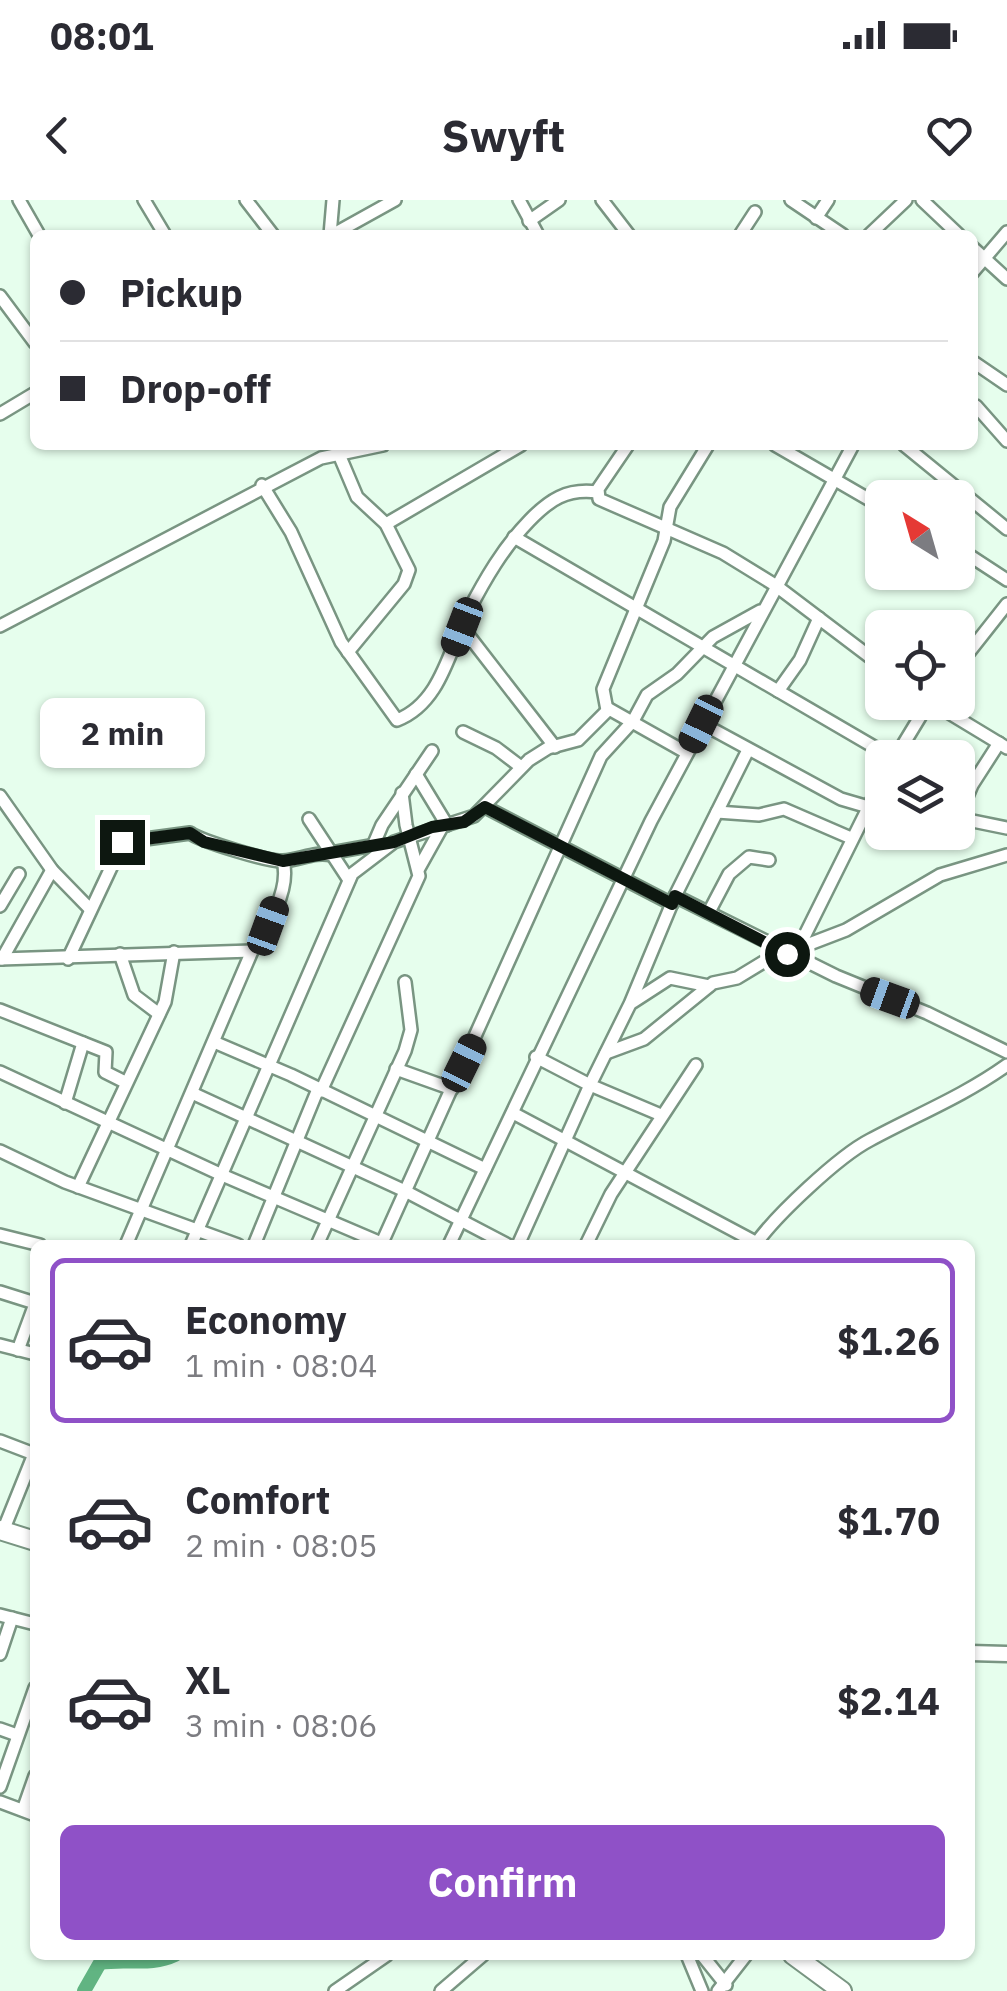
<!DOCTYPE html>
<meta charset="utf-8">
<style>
:root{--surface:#fff;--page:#f2f2f3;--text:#2b2b33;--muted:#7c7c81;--line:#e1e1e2;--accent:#8f51c7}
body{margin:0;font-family:"IBM Plex Sans",sans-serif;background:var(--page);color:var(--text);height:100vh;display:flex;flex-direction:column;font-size:38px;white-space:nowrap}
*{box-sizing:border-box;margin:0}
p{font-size:32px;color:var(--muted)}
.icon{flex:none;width:55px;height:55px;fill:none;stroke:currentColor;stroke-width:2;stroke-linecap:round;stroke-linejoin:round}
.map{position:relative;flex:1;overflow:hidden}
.sheet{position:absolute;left:30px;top:1040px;width:945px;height:720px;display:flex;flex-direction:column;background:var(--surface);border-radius:15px;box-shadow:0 2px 8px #0004}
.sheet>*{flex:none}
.guide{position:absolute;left:30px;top:30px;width:948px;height:220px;border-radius:15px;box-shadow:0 2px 8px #0004;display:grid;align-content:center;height:220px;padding:0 30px;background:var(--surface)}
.needle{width:65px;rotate:323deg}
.tools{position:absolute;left:865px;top:280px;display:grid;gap:20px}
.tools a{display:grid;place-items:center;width:110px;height:110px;border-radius:15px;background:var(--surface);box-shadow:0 2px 8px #0004;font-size:50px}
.end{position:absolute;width:45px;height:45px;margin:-22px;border:12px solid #0d1710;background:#fff;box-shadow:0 0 0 5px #fff}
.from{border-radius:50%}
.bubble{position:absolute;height:70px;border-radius:15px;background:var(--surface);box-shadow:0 2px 8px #0004;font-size:32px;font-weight:800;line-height:70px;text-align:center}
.car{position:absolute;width:30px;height:60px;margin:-30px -15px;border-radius:12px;box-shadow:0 0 8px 2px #0007;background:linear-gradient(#222 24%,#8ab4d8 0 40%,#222 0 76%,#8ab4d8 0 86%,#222 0)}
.guide b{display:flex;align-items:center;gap:35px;height:95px;font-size:38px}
.guide b+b{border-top:2px solid var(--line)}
.guide i{width:25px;height:25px;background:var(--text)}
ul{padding:18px 0 0;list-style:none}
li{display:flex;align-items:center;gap:30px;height:165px;margin:0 20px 15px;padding:0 10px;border:5px solid transparent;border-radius:15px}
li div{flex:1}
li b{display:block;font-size:38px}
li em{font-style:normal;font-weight:800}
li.active{border-color:var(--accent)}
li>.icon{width:90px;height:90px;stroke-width:1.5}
.cta{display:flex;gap:20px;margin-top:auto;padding:20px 30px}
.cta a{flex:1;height:115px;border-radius:15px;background:var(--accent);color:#fff;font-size:40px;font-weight:800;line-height:115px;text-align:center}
.status{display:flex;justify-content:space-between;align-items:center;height:70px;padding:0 50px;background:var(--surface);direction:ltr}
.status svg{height:28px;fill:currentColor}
header{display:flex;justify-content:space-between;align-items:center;height:130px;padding:0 30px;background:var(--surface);font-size:45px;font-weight:800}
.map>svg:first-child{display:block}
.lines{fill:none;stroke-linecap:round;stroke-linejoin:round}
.river{stroke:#61b482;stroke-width:14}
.minor-casing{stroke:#799582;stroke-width:16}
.major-casing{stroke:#799582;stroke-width:19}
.highway-casing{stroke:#799582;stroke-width:22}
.minor{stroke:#fff;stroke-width:11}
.major{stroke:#fff;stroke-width:14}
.highway{stroke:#fff;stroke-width:18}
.route{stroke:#0d1710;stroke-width:12}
</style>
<div class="status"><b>08:01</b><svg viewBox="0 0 49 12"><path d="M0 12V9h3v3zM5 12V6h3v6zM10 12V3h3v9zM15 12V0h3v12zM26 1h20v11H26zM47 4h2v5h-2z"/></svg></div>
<header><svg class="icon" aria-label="back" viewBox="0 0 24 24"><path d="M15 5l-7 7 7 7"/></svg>Swyft<svg class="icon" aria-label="heart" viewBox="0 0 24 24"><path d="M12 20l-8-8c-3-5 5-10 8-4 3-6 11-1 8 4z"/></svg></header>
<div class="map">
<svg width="1007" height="1791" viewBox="0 0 1007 1791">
<rect width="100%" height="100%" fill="#e6feed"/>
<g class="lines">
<!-- river -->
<path class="river" d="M84 1791 100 1763C127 1758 150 1767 175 1755"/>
<defs>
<g id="minor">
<polyline points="19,0 39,35"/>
<polyline points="144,0 165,35"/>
<polyline points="246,0 273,35"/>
<polyline points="519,0 538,35"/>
<polyline points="602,0 629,35"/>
<polyline points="791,0 843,35"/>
<polyline points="922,0 959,35"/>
<polyline points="816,18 828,0"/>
<polyline points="529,21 559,0"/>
<polyline points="330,35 333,0"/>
<polyline points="332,35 395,0"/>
<polyline points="740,35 755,12"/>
<polyline points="869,35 906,0"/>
<polyline points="972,47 1007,79"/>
<polyline points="972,73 1007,32"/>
<polyline points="0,96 35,143"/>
<polyline points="972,161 1007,185"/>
<polyline points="976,206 1007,241"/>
<polyline points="0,214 35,193"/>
<polyline points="628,245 598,289 599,299 723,353 775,385 882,466"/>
<polyline points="775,245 882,307"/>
<polyline points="904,245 1007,329"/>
<polyline points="338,252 357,297 386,324 409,370 404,384 348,452"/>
<path d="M262 285 291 332 341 442 397 520C441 503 449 450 468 412 485 379 503 348 529 321 549 300 567 288 597 292"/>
<polyline points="386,324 521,245"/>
<polyline points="514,337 893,558"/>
<polyline points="958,348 1007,380"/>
<polyline points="0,426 321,258 383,245"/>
<polyline points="462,427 555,547"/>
<polyline points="958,466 1007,404"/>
<polyline points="778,491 800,460 819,418"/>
<polyline points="931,502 1007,548"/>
<polyline points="607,510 603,489 664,341 670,307 708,245"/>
<polyline points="701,523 841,599 882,611"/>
<polyline points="463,532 496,548 521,567"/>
<polyline points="895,558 929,502"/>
<polyline points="416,574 447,625"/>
<polyline points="0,596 52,670 89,708"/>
<polyline points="485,607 672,704"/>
<polyline points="717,612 759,615 784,609 851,638"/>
<polyline points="958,618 972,585 999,543"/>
<polyline points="958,618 1007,628"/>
<polyline points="309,619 349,680"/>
<polyline points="373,646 382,625 432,551"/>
<polyline points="330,653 380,644"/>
<polyline points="419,668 443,625"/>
<polyline points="675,696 836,776 927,813 1007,852"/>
<polyline points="0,706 19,674"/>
<polyline points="709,712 729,674 749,657 769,660"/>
<polyline points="798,749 882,580"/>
<polyline points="120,754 134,795 159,814"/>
<polyline points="0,759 252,751"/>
<polyline points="2,759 52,670"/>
<path d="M68 759 123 642 190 633C201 641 269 662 283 661 301 660 314 651 332 655"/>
<polyline points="633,802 670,778 709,786"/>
<polyline points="0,810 106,852 105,872 125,882"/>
<polyline points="214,842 291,875 485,969"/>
<polyline points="606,853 644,839 713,783 737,778 765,761 846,730 940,675 1007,655"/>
<polyline points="396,869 452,889"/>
<polyline points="0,872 222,975 386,1045"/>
<polyline points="321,891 419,676 406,625 402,593"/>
<polyline points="192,893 405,991 508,1045"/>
<polyline points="65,903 83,843"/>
<polyline points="513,913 761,1045"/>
<polyline points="661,915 590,885 630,804 675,696 748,550"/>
<polyline points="0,951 65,982 238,1045"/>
<polyline points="78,987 165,802 174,752"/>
<polyline points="0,1035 40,1045"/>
<path d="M126 1045 252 751C267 728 291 690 283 661"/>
<polyline points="191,1045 352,674 394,642 474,616 529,560 548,548 578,540 609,509 687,553"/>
<polyline points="254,1045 318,889"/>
<polyline points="317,1045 405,851 411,830 405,782"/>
<polyline points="381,1045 601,556 633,521 647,495 677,474 713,437 760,411"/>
<polyline points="449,1045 651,621 853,245"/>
<polyline points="518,1045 590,885 536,857"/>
<polyline points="586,1045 611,994 696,865"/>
<path d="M755 1045C775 1016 839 956 870 940 918 914 962 897 1007 865"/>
<polyline points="0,1092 35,1103"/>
<polyline points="0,1145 35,1154"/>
<polyline points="18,1150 35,1104"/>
<polyline points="0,1241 34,1254 35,1250"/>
<polyline points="3,1331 34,1254"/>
<polyline points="0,1415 35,1424"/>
<polyline points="0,1454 12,1418"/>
<polyline points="0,1529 17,1535"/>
<polyline points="0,1587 35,1488"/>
<polyline points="0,1602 35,1615"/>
<polyline points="23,1610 35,1576"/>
<polyline points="687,1755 702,1791"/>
<polyline points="702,1755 726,1785"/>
<polyline points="335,1791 387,1755"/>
<polyline points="441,1791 483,1755"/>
<polyline points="718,1791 746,1755"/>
</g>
<polyline id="major" points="970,1453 1007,1454"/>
<g id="highway">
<polyline points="0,1330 35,1341"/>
<polyline points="793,1755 842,1791"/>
</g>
</defs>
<!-- minor casing -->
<use href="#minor" class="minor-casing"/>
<!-- major casing -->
<use href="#major" class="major-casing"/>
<!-- highway casing -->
<use href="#highway" class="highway-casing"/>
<!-- minor -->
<use href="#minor" class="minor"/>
<!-- major -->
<use href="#major" class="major"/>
<!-- highway -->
<use href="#highway" class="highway"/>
</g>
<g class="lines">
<!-- route -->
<polyline class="route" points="122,642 190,633 204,642 283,661 394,642 432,627 464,622 485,607 672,704 675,696 787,754"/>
</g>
</svg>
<div class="tools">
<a><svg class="needle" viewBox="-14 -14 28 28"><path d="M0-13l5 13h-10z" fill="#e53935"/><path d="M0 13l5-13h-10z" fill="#7c7c81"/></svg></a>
<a><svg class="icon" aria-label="locate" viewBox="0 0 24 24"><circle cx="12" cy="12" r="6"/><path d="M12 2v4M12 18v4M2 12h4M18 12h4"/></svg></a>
<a><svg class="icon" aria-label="layers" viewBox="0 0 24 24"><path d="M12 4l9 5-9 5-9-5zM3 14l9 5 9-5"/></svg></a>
</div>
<i class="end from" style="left:787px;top:754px"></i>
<i class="end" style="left:122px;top:642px"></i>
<div class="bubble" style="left:40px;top:498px;width:165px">2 min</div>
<i class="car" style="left:462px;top:427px;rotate:201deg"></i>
<i class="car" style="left:701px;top:524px;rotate:206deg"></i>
<i class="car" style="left:268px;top:726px;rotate:20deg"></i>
<i class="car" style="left:890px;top:798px;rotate:290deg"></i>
<i class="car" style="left:464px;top:863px;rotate:26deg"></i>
<div class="guide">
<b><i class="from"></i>Pickup</b>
<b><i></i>Drop-off</b>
</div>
<section class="sheet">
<ul>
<li class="active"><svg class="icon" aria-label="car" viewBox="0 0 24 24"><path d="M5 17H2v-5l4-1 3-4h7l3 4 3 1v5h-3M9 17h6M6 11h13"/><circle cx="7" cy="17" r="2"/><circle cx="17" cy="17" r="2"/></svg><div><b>Economy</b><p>1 min · 08:04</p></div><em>$1.26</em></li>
<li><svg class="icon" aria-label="car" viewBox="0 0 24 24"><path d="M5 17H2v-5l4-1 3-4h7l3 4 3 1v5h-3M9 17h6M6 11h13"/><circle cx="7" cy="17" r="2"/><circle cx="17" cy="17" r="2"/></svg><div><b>Comfort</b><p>2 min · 08:05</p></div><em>$1.70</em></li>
<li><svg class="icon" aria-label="car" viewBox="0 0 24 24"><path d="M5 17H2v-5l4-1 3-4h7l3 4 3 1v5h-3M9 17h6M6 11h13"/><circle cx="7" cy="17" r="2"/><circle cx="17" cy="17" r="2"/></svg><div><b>XL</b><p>3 min · 08:06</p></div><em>$2.14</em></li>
</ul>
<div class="cta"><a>Confirm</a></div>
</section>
</div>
